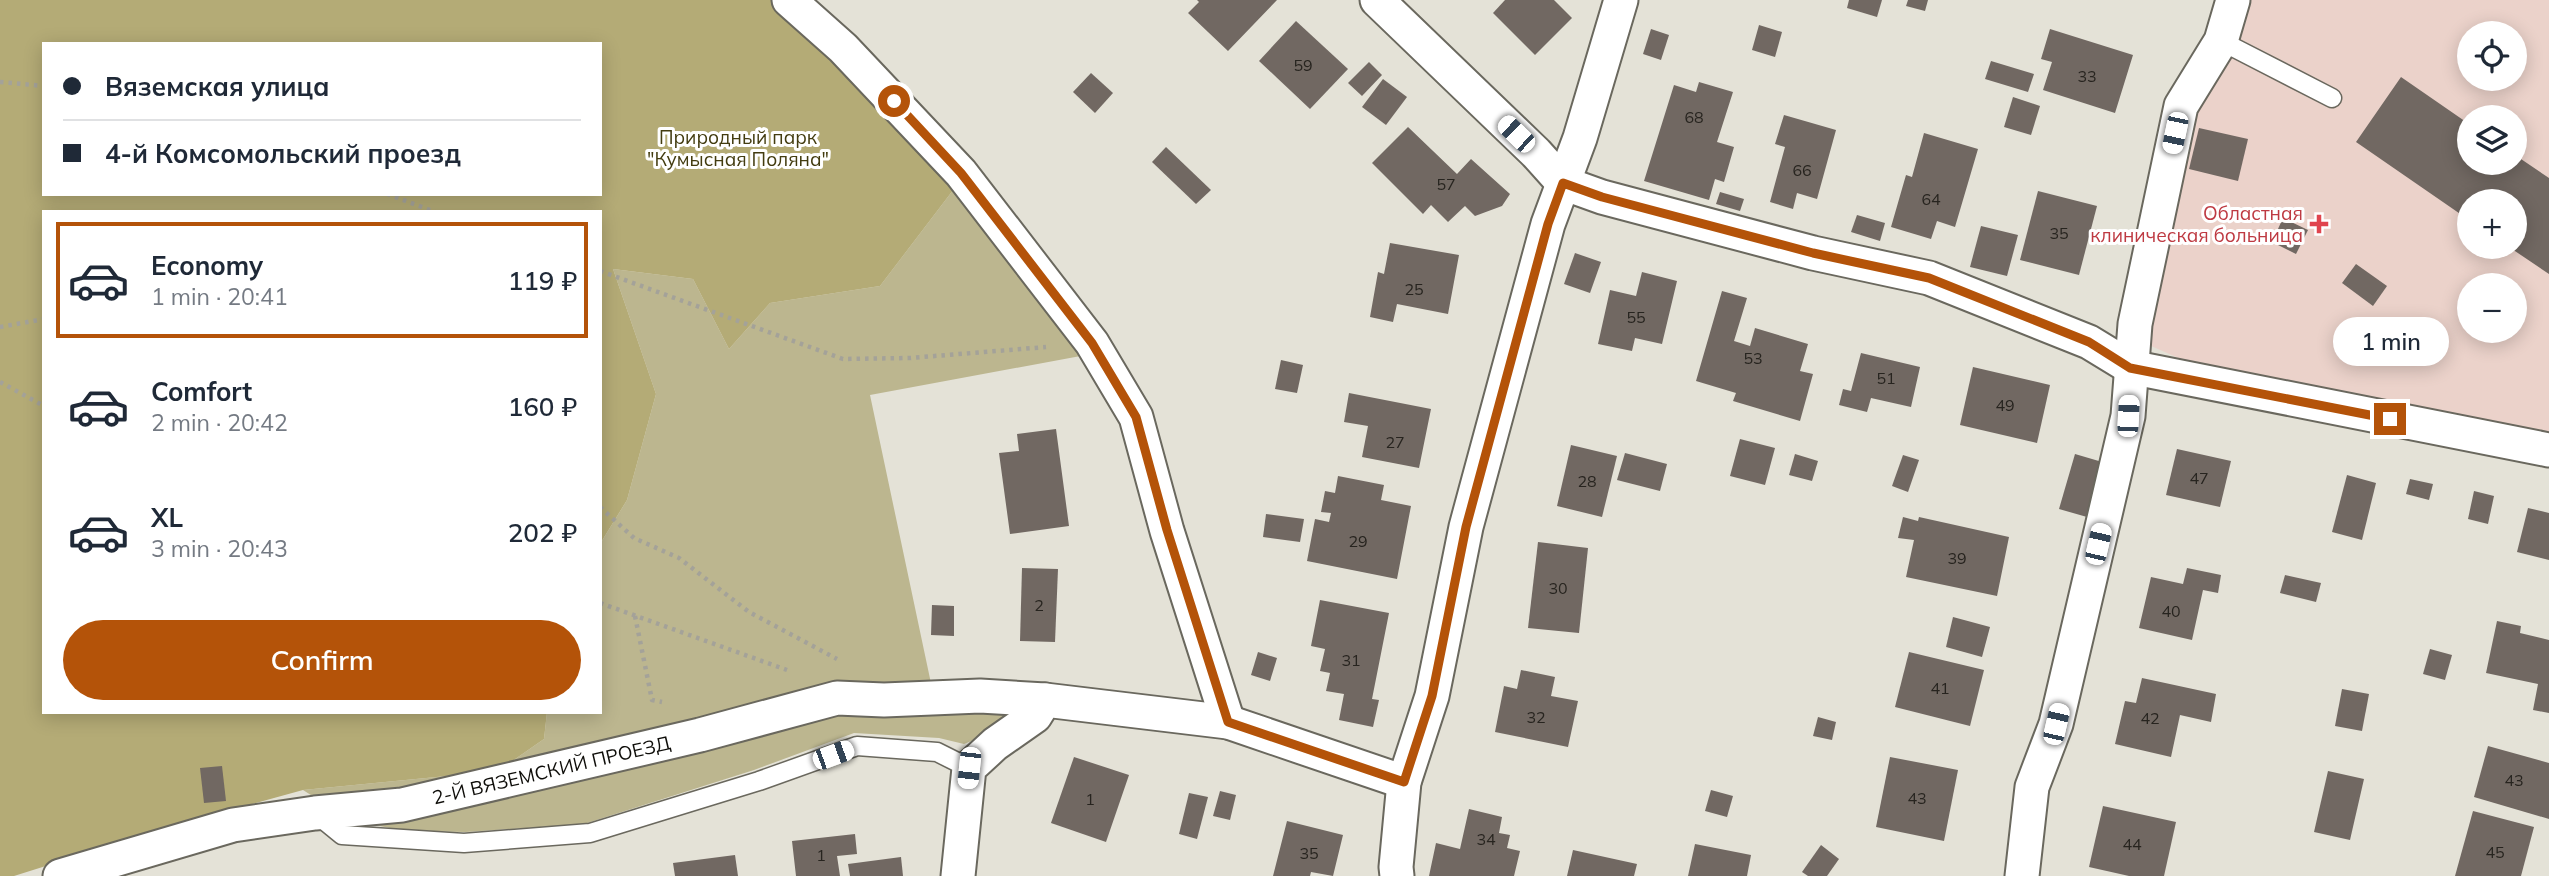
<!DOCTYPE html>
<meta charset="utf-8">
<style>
:root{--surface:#fff;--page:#f2f2f3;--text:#1f2937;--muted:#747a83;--line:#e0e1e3;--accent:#b45309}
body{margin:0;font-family:Mulish,sans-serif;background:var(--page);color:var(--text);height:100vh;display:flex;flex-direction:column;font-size:26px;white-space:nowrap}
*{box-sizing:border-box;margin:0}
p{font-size:23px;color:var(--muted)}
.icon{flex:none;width:38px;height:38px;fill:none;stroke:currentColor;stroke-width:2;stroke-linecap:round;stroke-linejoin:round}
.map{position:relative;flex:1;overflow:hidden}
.details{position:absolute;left:42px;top:210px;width:560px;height:504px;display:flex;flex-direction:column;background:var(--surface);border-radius:0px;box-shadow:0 4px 18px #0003}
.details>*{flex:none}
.banner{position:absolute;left:42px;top:42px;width:560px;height:154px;border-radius:0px;box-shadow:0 4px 18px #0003;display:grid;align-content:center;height:154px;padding:0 21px;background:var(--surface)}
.buttons{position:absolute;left:2457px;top:21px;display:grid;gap:14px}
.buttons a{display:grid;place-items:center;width:70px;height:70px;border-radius:50%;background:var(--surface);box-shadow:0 4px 18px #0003;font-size:35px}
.end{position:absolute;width:32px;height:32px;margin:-16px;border:9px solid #b45309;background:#fff;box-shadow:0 0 0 4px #fff}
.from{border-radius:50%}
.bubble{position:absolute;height:49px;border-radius:24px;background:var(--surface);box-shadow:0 4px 18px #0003;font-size:23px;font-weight:600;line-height:49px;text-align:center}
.car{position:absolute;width:21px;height:42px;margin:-21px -10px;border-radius:9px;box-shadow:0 0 5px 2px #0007;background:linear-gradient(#fff 24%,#345 0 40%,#fff 0 76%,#345 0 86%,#fff 0)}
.banner b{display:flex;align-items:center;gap:24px;height:66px;font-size:26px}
.banner b+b{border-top:2px solid var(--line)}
.banner i{width:18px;height:18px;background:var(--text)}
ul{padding:12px 0 0;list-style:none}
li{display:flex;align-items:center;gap:21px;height:116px;margin:0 14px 10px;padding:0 7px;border:4px solid transparent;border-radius:0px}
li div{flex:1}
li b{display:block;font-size:26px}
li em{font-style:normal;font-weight:600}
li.on{border-color:var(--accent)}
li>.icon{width:63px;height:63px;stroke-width:1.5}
.action{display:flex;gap:14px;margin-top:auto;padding:14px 21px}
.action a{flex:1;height:80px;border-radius:42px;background:var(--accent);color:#fff;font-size:28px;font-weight:600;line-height:80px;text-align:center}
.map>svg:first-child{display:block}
.medical{fill:#ebd2ca;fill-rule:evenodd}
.green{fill:#bcb68f}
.forest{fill:#b4ab76;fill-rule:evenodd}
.building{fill:#716862}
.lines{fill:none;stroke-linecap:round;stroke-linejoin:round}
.service-casing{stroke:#6a685e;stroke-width:21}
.minor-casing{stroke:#6a685e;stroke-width:37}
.path{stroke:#a4a299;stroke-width:4.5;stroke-dasharray:3.5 5;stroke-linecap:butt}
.service{stroke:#fff;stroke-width:18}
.minor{stroke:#fff;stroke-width:33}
.route{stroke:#b45309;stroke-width:9}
.health-dot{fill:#e0444e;stroke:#fff;stroke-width:2.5}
.labels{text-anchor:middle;stroke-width:6;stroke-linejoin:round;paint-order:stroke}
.number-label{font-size:16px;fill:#27241f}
.park-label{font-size:19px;fill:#433c10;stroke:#fff}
.health-label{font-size:19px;fill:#be3a42;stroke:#fff;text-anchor:end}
.street-label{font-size:19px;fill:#0e0d09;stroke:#fff}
</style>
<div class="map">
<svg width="2549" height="876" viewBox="0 0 2549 876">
<rect width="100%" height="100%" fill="#e4e2d7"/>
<!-- medical -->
<path class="medical" d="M2248 0H2549V439L2183 360 2142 342 2193 110 2246 22ZM2469 33H2515V79H2469ZM2469 117H2515V163H2469ZM2469 201H2515V247H2469ZM2469 285H2515V331H2469Z"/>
<!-- green -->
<polygon class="green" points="957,185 1086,355 870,395 936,707 1017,712 986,735 964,744 939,738 854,733 754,770 584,824 466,832 405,831 350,820 303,790 498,771 544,739 547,712 600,712 600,544 627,500 656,394 613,269 693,279 729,349 770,303 880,286"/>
<!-- forest -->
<path class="forest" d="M0 0H780L957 185 880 286 770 303 729 349 693 279 613 269 656 394 627 500 600 544V212H44V712H547L544 739 498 771 303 790 176 825 14 876H0ZM44 44H600V194H44Z"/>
<!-- building -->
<g class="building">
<polygon points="1197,0 1277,0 1228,51 1188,13 1199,2"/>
<polygon points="1505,0 1554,0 1572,18 1535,55 1493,13"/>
<polygon points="1849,0 1882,0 1877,17 1847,8"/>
<polygon points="1908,0 1928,0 1925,11 1906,6"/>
<polygon points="1296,21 1348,69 1310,109 1259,61"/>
<polygon points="1759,25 1782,32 1775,57 1752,50"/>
<polygon points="1651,29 1669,35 1661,60 1643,54"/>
<polygon points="2050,29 2133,55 2115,113 2043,90 2052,62 2041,59"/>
<polygon points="1991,61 2034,74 2028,92 1985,79"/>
<polygon points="1369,62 1382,75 1362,96 1348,83"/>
<polygon points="1091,73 1113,93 1095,113 1073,92"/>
<polygon points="2401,77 2469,124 2469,163 2515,163 2515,155 2549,178 2549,274 2509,247 2515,247 2515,201 2469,201 2469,220 2356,142"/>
<polygon points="1383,79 1407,97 1386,125 1362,107"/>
<polygon points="1699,82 1733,92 1717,142 1734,147 1724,182 1715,179 1709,200 1644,181 1674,85 1696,92"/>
<polygon points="2013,97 2040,106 2031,135 2004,127"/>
<polygon points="1784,115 1836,130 1817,199 1797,193 1793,209 1770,202 1785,147 1775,144"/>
<polygon points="1408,127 1457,174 1471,159 1510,194 1502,206 1475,216 1465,206 1448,222 1431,205 1423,214 1372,163"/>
<polygon points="2199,128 2248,139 2238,181 2189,169"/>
<polygon points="1924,133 1978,149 1955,227 1937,221 1931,239 1891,227 1906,175 1912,177"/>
<polygon points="1166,147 1211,190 1196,204 1152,162"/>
<polygon points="2038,191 2097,206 2079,275 2020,260"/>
<polygon points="1720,192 1744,199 1740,211 1716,204"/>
<polygon points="1857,215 1885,223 1880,241 1851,232"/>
<polygon points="2283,218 2308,230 2296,254 2272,242"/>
<polygon points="1981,226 2018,235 2007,276 1970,267"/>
<polygon points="1390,243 1459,255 1448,314 1397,304 1393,322 1370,317 1378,272 1384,274"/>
<polygon points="1575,253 1601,262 1590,293 1564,284"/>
<polygon points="2356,264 2387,286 2373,306 2342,283"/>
<polygon points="1642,272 1677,281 1662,344 1635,338 1632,351 1598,344 1610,290 1636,296"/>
<polygon points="1722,291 1747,298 1734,341 1750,346 1755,328 1808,344 1800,371 1813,374 1800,421 1733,401 1736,393 1696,381"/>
<polygon points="1861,353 1920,367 1911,407 1871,398 1867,412 1839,405 1843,389 1851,391"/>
<polygon points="1281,360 1303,365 1297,393 1275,389"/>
<polygon points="1973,367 2050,385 2037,443 1960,425"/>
<polygon points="1349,393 1431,409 1419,468 1362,457 1368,426 1344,422"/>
<polygon points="1056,429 1069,526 1010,534 999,453 1019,451 1017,434"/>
<polygon points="1740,439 1775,448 1765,485 1730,476"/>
<polygon points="1571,445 1617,456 1602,517 1557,506"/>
<polygon points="2177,449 2231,461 2220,507 2166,495"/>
<polygon points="1625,453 1667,464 1660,491 1617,480"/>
<polygon points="1795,454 1818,461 1812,481 1789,475"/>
<polygon points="2075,454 2109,464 2094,519 2059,509"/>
<polygon points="1903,455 1919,460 1908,492 1892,486"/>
<polygon points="2347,475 2376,483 2362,540 2332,532"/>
<polygon points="1338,476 1384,485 1381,500 1411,506 1397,579 1307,561 1315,519 1329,522 1331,513 1321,512 1325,491 1335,493"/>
<polygon points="2410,479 2433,484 2429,500 2406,494"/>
<polygon points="2474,491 2494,496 2488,524 2468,519"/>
<polygon points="2528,508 2549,513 2549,560 2517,552"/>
<polygon points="1266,514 1304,519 1300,542 1263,537"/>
<polygon points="1903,517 1918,521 1919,517 2009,537 1997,596 1906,577 1914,540 1898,538"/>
<polygon points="1538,542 1588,548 1579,633 1528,628"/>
<polygon points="1022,568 1058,569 1055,642 1020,641"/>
<polygon points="2187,568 2221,575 2218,593 2203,590 2192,640 2139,628 2151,577 2183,584"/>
<polygon points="2285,575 2321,583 2316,602 2280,593"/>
<polygon points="1320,600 1389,613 1372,699 1379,700 1373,727 1339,720 1344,694 1326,691 1330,673 1320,671 1325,649 1311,646"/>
<polygon points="932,605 954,606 954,636 931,635"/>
<polygon points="1953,617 1990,627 1982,657 1946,647"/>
<polygon points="2497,621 2521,626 2520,633 2549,640 2549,713 2533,710 2538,684 2486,673"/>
<polygon points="2430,649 2452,655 2445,680 2423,674"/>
<polygon points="1258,652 1277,658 1270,681 1251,675"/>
<polygon points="1909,652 1984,670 1970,726 1895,707"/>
<polygon points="1521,670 1555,677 1551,696 1578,701 1568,747 1495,732 1504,686 1517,689"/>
<polygon points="2142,678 2216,694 2211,722 2180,715 2171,757 2115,744 2125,701 2136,703"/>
<polygon points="2342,689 2369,694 2362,731 2335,726"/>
<polygon points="1818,717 1836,722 1832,740 1813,736"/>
<polygon points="2488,746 2549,763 2549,819 2474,797"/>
<polygon points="1074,757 1129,775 1106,842 1051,823"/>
<polygon points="1890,757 1958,770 1944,841 1876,827"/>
<polygon points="222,766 226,801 204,803 200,768"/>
<polygon points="2328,771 2364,779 2350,840 2314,832"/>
<polygon points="1711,790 1733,796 1727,817 1705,811"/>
<polygon points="1220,791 1236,795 1230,820 1213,816"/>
<polygon points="1189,793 1208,797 1197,839 1179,834"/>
<polygon points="2103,806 2176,822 2164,876 2129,876 2089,867"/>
<polygon points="1469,809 1502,817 1499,833 1510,835 1507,848 1520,851 1514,876 1429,876 1436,843 1460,849"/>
<polygon points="2473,811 2534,827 2521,876 2455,876"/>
<polygon points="1287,821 1343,835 1333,876 1311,872 1310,876 1273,876"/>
<polygon points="855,834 857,854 837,856 840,876 796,876 792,841"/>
<polygon points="1695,844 1751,855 1747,876 1688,876"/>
<polygon points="1821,845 1839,859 1827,876 1808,876 1802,872"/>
<polygon points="1573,850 1637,864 1634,876 1567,876"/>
<polygon points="735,855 738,876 675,876 673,863"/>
<polygon points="901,857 903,876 850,876 848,864"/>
</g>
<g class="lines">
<defs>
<g id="service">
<polyline points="2221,41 2332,98"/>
<polyline points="315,813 342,835 464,843 590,833 759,781 857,746 937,752 969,768"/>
</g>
<g id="minor">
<polyline points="789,0 843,48 961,173 1092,343 1136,417 1167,531 1228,722"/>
<polyline points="1377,0 1536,153 1563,183 1602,197 1813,253 1929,278 2089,342 2130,367 2549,450"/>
<path id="s1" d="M60 876 233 825 315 813 402 805 700 735 837 698 884 700 980 696 1045 700"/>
<polyline points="958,876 969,768 995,744 1035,716 1045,700 1228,722 1404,782"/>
<polyline points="1397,876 1396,867 1404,782 1432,696 1466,527 1548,224 1580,138 1621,0"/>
<polyline points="2022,876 2032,787 2056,724 2128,416 2135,324 2181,106 2221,41 2233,0"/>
</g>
</defs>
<!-- service casing -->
<use href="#service" class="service-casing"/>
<!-- minor casing -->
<use href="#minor" class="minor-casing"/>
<!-- path -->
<g class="path">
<polyline points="0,82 44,86"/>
<polyline points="387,194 435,212"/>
<polyline points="600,271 843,359 910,358 1046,347"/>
<polyline points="0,327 44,319"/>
<polyline points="0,382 44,406"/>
<polyline points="600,507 634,538 679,558 749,612 837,659"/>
<polyline points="600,603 787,670"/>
<polyline points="635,616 652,700 662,702"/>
</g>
<!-- service -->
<use href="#service" class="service"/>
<!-- minor -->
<use href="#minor" class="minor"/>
</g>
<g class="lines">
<!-- route -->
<polyline class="route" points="894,101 961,173 1092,343 1136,417 1167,530 1228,722 1404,782 1432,696 1466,527 1548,224 1563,183 1602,197 1813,253 1929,278 2089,342 2130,368 2390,419"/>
</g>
<!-- markers -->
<path class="health-dot" d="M2315.5 213.5h7v7h7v7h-7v7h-7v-7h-7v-7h7z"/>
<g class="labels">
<!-- number labels -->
<g class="number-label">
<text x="1303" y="71">59</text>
<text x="2087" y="82">33</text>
<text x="1694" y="123">68</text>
<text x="1802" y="176">66</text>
<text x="1446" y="190">57</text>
<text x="1931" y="205">64</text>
<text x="2059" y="239">35</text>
<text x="1414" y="295">25</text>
<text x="1636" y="323">55</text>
<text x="1753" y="364">53</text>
<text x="1886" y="384">51</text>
<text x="2005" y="411">49</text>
<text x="1395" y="448">27</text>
<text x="2199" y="484">47</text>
<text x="1587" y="487">28</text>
<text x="1358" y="547">29</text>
<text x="1957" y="564">39</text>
<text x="1558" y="594">30</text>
<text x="1039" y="611">2</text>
<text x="2171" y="617">40</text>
<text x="1351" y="666">31</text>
<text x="1940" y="694">41</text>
<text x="1536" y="723">32</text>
<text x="2150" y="724">42</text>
<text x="2514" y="786">43</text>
<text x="1917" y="804">43</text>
<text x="1090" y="805">1</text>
<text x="1486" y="845">34</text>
<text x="2132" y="850">44</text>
<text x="2495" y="858">45</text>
<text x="1309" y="859">35</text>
<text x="821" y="861">1</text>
</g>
<!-- park labels -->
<g class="park-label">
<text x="738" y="144">Природный парк<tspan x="738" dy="22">"Кумысная Поляна"</tspan></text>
</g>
<!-- health labels -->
<g class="health-label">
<text x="2303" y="220">Областная<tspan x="2303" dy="22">клиническая больница</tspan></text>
</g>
<!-- street labels -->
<g class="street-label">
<text dy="7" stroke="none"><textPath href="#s1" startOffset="504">2-Й ВЯЗЕМСКИЙ ПРОЕЗД</textPath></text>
</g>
</g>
</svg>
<div class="buttons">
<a><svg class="icon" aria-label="locate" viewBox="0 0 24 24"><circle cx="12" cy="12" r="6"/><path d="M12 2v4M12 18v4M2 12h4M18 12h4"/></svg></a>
<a><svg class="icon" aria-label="layers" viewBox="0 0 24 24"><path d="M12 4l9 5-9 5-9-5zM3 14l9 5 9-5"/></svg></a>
<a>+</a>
<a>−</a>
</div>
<i class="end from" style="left:894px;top:101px"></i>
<i class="end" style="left:2390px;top:419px"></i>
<div class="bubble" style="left:2333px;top:317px;width:116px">1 min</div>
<i class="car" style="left:2175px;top:133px;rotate:192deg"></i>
<i class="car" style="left:1516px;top:134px;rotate:314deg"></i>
<i class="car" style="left:2128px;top:416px;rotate:3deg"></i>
<i class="car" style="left:2098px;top:544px;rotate:13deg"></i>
<i class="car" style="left:2056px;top:724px;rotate:13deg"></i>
<i class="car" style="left:833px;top:755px;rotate:70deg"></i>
<i class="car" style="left:969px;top:768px;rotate:186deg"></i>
<div class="banner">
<b><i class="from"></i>Вяземская улица</b>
<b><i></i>4-й Комсомольский проезд</b>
</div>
<section class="details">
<ul>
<li class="on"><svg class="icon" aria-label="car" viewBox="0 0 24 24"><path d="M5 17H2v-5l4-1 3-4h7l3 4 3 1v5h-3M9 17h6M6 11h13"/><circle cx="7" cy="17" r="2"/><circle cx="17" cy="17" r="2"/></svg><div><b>Economy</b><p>1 min · 20:41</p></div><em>119 ₽</em></li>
<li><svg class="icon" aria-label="car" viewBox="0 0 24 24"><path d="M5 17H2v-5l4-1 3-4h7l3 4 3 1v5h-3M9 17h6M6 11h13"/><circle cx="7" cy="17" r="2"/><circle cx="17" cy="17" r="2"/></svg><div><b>Comfort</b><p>2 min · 20:42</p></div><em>160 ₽</em></li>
<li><svg class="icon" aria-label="car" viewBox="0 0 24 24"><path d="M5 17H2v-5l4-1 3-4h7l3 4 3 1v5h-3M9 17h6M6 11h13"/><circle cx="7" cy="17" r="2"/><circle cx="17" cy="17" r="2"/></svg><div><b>XL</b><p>3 min · 20:43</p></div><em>202 ₽</em></li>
</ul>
<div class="action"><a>Confirm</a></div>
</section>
</div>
